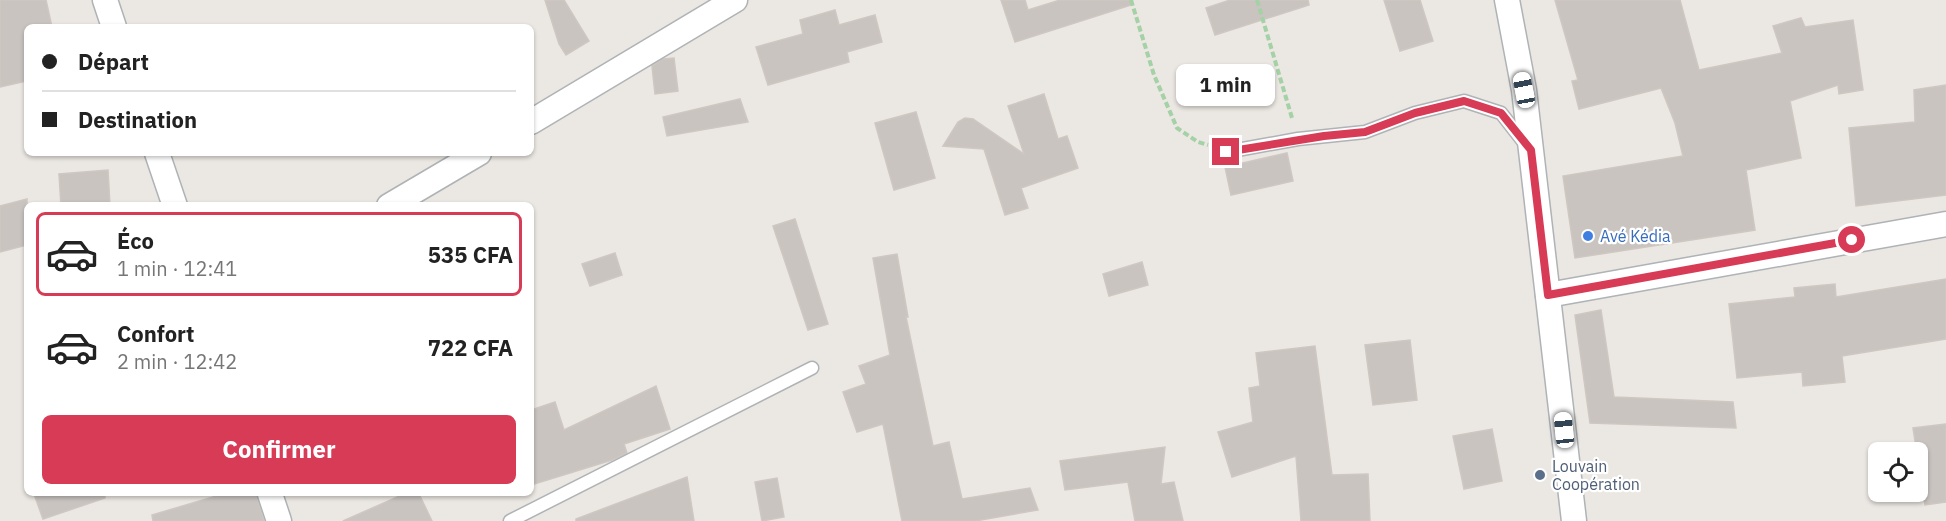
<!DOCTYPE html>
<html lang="fr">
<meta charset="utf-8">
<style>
:root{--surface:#fff;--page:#f2f2f2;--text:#222;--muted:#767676;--line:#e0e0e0;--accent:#d73b56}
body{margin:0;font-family:"IBM Plex Sans",sans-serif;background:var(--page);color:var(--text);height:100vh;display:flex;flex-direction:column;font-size:22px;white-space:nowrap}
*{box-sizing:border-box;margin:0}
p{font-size:20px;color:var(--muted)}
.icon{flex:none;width:33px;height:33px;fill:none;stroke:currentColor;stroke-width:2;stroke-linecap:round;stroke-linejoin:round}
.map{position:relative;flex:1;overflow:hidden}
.details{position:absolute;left:24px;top:202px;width:510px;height:294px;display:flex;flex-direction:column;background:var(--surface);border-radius:9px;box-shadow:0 2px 4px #0004}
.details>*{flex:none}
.hud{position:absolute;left:24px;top:24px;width:510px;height:132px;border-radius:9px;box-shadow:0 2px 4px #0004;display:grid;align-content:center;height:132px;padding:0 18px;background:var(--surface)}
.fabs{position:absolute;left:1868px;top:442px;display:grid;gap:12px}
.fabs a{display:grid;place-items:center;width:60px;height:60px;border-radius:9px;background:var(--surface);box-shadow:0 2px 4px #0004;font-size:30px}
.end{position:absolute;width:27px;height:27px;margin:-14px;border:8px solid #d73b56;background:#fff;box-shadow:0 0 0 3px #fff}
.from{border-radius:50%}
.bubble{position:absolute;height:42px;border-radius:9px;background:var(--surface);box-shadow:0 2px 4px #0004;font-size:20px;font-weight:700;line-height:42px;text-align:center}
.car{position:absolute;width:18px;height:36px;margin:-18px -9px;border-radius:8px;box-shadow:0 0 4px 2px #0007;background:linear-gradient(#fff 24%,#345 0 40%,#fff 0 76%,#345 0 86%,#fff 0)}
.hud b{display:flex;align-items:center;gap:21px;height:57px;font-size:22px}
.hud b+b{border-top:2px solid var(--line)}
.hud i{width:15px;height:15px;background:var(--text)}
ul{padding:10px 0 0;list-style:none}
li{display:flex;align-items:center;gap:18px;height:84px;margin:0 12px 9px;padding:0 6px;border:3px solid transparent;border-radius:9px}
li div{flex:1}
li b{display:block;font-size:22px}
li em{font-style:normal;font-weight:700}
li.on{border-color:var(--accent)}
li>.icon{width:54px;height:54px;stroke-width:1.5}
.primary-button{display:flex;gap:12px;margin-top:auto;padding:12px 18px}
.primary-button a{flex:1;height:69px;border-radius:9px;background:var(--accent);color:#fff;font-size:24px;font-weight:700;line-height:69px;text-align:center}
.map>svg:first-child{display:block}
.building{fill:#c9c4c0;stroke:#cfc7c1;stroke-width:1.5}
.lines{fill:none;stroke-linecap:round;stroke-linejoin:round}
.lane-casing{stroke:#afb3b6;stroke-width:15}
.street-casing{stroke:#afb3b6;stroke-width:27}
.path{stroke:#a4d1a5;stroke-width:4;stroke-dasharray:6 3;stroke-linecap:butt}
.lane{stroke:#fff;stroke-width:12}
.street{stroke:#fff;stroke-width:24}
.route{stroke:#d73b56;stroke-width:8}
.shop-dot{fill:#3f7fe0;stroke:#fff;stroke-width:2}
.service-dot{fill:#5c6f8a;stroke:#fff;stroke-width:2}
.labels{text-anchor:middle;stroke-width:4.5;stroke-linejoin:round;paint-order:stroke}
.shop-label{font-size:16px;fill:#366cbe;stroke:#fff;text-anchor:start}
.service-label{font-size:16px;fill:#4e5e75;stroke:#fff;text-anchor:start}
</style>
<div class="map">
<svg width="1946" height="521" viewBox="0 0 1946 521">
<rect width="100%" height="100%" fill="#ebe7e2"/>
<!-- building -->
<g class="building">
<polygon points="0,0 46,0 52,27 27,27 27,81 0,87"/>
<polygon points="545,0 564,0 589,41 566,55 559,44"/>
<polygon points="1001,0 1025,0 1028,10 1060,0 1130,0 1131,5 1015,42"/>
<polygon points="1230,0 1308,0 1309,5 1215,35 1206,8"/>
<polygon points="1384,0 1420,0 1433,41 1400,51"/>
<polygon points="1555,0 1680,0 1699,70 1782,53 1773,26 1801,18 1805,27 1853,20 1863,90 1839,94 1838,85 1790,101 1801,158 1746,170 1755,230 1575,258 1563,176 1683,156 1675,123 1661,88 1579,109 1572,81 1578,80"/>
<polygon points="835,10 839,25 875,15 882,42 847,52 849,62 768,85 756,47 803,34 800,20"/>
<polygon points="674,58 678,91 655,94 652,66 663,59"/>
<polygon points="1946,85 1946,195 1856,206 1849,128 1915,122 1914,90"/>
<polygon points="1044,94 1058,139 1067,136 1078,168 1021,188 1028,208 1005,215 984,149 943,146 958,122 965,118 973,119 1024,154 1008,106"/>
<polygon points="740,99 748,122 667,136 663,117"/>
<polygon points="916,112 935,178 894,190 875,123"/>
<polygon points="1287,153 1293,181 1231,195 1225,167"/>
<polygon points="108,170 110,206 61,206 59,174"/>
<polygon points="27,199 27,245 0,252 0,206"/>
<polygon points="795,219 828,324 808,330 773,226"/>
<polygon points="615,253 622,275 590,286 582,264"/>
<polygon points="897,254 908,317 906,317 933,446 949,442 962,499 1030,488 1038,510 975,521 902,521 883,424 857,432 843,392 866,384 859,366 890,355 873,258"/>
<polygon points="1142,262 1148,285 1109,296 1103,274"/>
<polygon points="1946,279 1946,339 1842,356 1845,382 1803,386 1802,372 1737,378 1729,304 1795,297 1794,288 1835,284 1836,297"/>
<polygon points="1601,310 1614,397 1733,402 1736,428 1590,423 1575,315"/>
<polygon points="1410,340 1417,400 1373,405 1365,345"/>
<polygon points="1315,346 1332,475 1368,474 1370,521 1301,521 1296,456 1232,477 1218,432 1253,422 1249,388 1260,386 1256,353"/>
<polygon points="656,386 670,429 624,444 627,453 612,460 531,485 531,410 555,402 564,430"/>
<polygon points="1946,424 1946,502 1925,505 1913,428"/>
<polygon points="1492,429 1502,481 1464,489 1453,436"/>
<polygon points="1165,447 1161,484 1174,482 1183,521 1135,521 1128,482 1065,490 1060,461"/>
<polygon points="687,477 694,521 576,521 576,519"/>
<polygon points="777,478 784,517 762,521 755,482"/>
<polygon points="34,494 105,494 105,498 43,519"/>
<polygon points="223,494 256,494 264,521 153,521 152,515"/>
<polygon points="404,494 419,494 432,521 343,521"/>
</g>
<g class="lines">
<defs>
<g id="lane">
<polyline points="1226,152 1298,139 1365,132 1415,113 1464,101 1501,113 1526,145"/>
<polyline points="510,521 812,368"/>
</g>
<g id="street">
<polyline points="105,0 114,27"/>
<polyline points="1507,0 1524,90 1574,521"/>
<polyline points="531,122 735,0"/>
<polyline points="157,153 175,206"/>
<polyline points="389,206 479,153"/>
<polyline points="1548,295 1946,224"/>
<polyline points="270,494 279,521"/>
</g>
</defs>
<!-- lane casing -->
<use href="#lane" class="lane-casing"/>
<!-- street casing -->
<use href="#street" class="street-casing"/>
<!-- path -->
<g class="path">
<polyline points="1131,0 1154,75 1177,128 1198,142 1208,145"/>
<polyline points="1257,0 1292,118"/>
</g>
<!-- lane -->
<use href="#lane" class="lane"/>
<!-- street -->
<use href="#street" class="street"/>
</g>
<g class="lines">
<!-- route -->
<polyline class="route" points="1226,152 1324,136 1365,132 1415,113 1464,101 1501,113 1531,150 1548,295 1852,240"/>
</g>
<!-- markers -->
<circle class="shop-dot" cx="1588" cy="236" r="6"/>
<circle class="service-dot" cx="1540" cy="475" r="6"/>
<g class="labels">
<!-- shop labels -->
<g class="shop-label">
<text x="1600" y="242">Avé Kédia</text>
</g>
<!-- service labels -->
<g class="service-label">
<text x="1552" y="472">Louvain<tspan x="1552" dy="18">Coopération</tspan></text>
</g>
</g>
</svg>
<div class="fabs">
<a><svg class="icon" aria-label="locate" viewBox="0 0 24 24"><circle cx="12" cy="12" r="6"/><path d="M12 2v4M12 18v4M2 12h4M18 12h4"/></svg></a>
</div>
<i class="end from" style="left:1852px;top:240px"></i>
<i class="end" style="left:1226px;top:152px"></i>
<div class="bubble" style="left:1176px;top:64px;width:99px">1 min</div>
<i class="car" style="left:1524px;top:90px;rotate:349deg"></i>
<i class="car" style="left:1564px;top:430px;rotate:354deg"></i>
<div class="hud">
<b><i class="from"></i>Départ</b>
<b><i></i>Destination</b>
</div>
<section class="details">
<ul>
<li class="on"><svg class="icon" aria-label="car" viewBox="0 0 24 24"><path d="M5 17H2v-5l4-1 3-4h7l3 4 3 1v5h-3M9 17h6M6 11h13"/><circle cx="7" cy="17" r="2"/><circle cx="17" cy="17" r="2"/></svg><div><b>Éco</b><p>1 min · 12:41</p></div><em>535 CFA</em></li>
<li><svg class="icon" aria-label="car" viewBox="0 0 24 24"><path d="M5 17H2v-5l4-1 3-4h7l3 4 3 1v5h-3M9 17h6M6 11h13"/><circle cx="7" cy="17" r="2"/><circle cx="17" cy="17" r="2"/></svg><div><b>Confort</b><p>2 min · 12:42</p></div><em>722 CFA</em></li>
</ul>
<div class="primary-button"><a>Confirmer</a></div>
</section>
</div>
